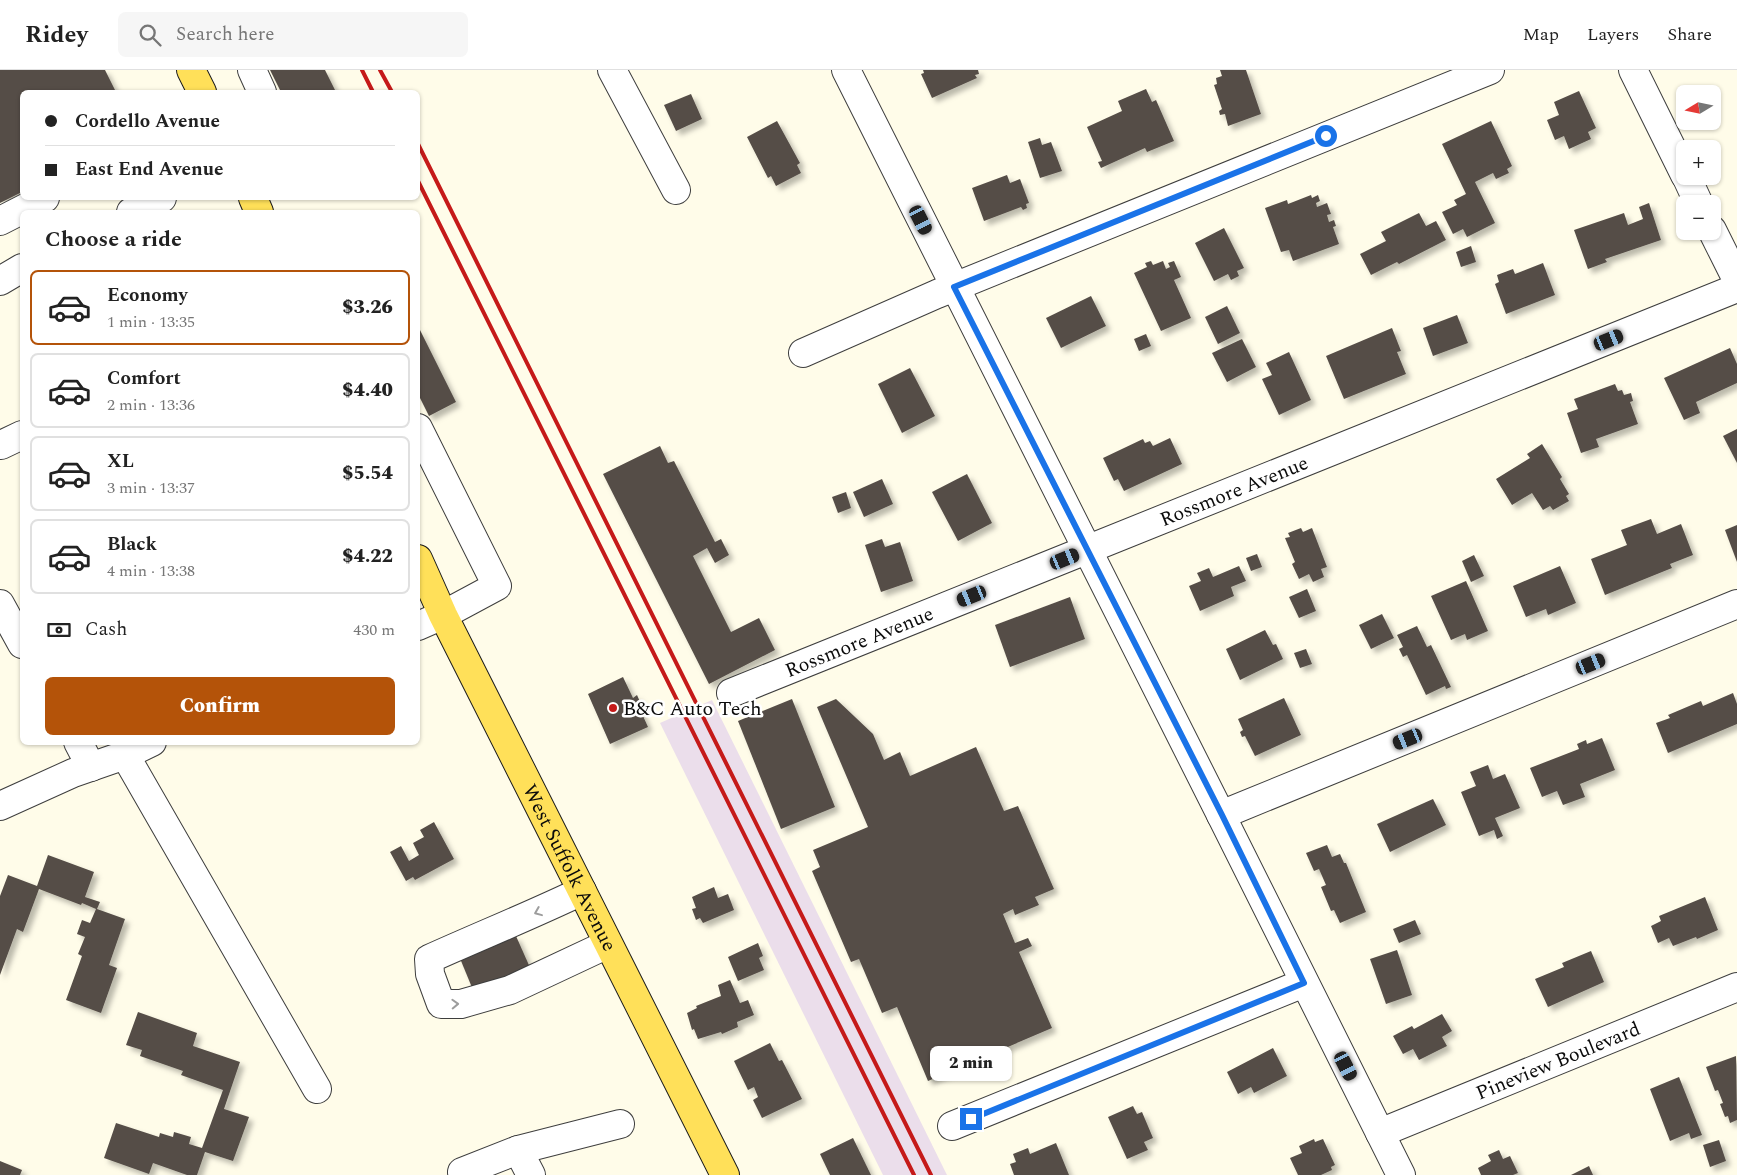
<!DOCTYPE html>
<meta charset="utf-8">
<style>
:root{--surface:#fff;--page:#f6f6f6;--text:#222;--muted:#767676;--line:#e0e0e0;--accent:#b45309}
body{margin:0;font-family:Spectral,serif;background:var(--page);color:var(--text);height:100vh;display:flex;flex-direction:column;font-size:19px;white-space:nowrap}
*{box-sizing:border-box;margin:0}
p{font-size:16px;color:var(--muted)}
.icon{flex:none;width:28px;height:28px;fill:none;stroke:currentColor;stroke-width:2;stroke-linecap:round;stroke-linejoin:round}
.map{position:relative;flex:1;overflow:hidden}
.panel{position:absolute;left:20px;top:140px;width:400px;height:535px;display:flex;flex-direction:column;background:var(--surface);border-radius:8px;box-shadow:0 1px 4px #0004}
.panel>*{flex:none}
.banner{position:absolute;left:20px;top:20px;width:400px;height:110px;border-radius:8px;box-shadow:0 1px 4px #0004;display:grid;align-content:center;height:110px;padding:0 25px;background:var(--surface)}
.needle{width:32px;rotate:260deg}
.fabs{position:absolute;left:1676px;top:15px;display:grid;gap:10px}
.fabs a{display:grid;place-items:center;width:45px;height:45px;border-radius:8px;background:var(--surface);box-shadow:0 1px 4px #0004;font-size:25px}
.end{position:absolute;width:22px;height:22px;margin:-11px;border:6px solid #1a73e8;background:#fff;box-shadow:0 0 0 2px #fff}
.from{border-radius:50%}
.bubble{position:absolute;height:35px;border-radius:8px;background:var(--surface);box-shadow:0 1px 4px #0004;font-size:16px;font-weight:800;line-height:35px;text-align:center}
.car{position:absolute;width:15px;height:30px;margin:-15px -8px;border-radius:6px;box-shadow:0 0 4px 1px #0007;background:linear-gradient(#222 24%,#8ab4d8 0 40%,#222 0 76%,#8ab4d8 0 86%,#222 0)}
.banner b{display:flex;align-items:center;gap:18px;height:48px;font-size:19px}
.banner b+b{border-top:1px solid var(--line)}
.banner i{width:12px;height:12px;background:var(--text)}
ul{padding:0;list-style:none}
li{display:flex;align-items:center;gap:15px;height:75px;margin:0 10px 8px;padding:0 15px;border:2px solid var(--line);border-radius:8px}
li div{flex:1}
li b{display:block;font-size:19px}
li em{font-style:normal;font-weight:800}
li.active{border-color:var(--accent)}
li>.icon{width:45px;height:45px;stroke-width:1.5}
h2{padding:0 25px;font-size:22px;line-height:60px}
.pay{display:flex;align-items:center;gap:12px;height:55px;padding:0 25px;font-size:19px}
.pay p{margin-inline-start:auto}
.cta{display:flex;gap:10px;margin-top:auto;padding:10px 25px}
.cta a{flex:1;height:58px;border-radius:8px;background:var(--accent);color:#fff;font-size:20px;font-weight:800;line-height:58px;text-align:center}
header{display:flex;align-items:center;gap:30px;box-sizing:border-box;height:70px;padding:0 25px;background:var(--surface);border-bottom:1px solid var(--line)}
header strong{font-size:24px}
nav{display:flex;gap:28px;margin-inline-start:auto;font-size:18px}
.search{width:350px;height:45px;background:var(--page);display:flex;align-items:center;gap:12px;box-sizing:border-box;padding:0 18px;border-radius:8px;color:var(--muted);font-size:19px}
.map>svg:first-child{display:block}
.industrial{fill:#ebdeeb}
.building{fill:#554d47;filter:url(#shadow)}
.lines{fill:none;stroke-linecap:round;stroke-linejoin:round}
.minor-casing{stroke:#3e3e3e;stroke-width:30}
.major-casing{stroke:#1c1c1c;stroke-width:30}
.minor{stroke:#fff;stroke-width:28}
.major{stroke:#ffe059;stroke-width:28}
.rail{stroke:#c51a19;stroke-width:4}
.oneway{stroke:#9d9d9d}
.route{stroke:#1a73e8;stroke-width:6}
.poi-dot{fill:#c51a19;stroke:#fff;stroke-width:2}
.labels{text-anchor:middle;stroke-width:5;stroke-linejoin:round;paint-order:stroke}
.street-label{font-size:20px;fill:#0b0b0b;stroke:#fff}
.poi-label{font-size:20px;fill:#0b0b0b;stroke:#fff;text-anchor:start}
</style>
<header>
<strong>Ridey</strong>
<div class="search"><svg class="icon" aria-label="search" viewBox="0 0 24 24"><circle cx="10" cy="10" r="6"/><path d="M15 15l6 6"/></svg>Search here</div>
<nav><a>Map</a><a>Layers</a><a>Share</a></nav>
</header>
<div class="map">
<svg width="1737" height="1105" viewBox="0 0 1737 1105">
<defs>
<filter id="shadow"><feDropShadow dx="4.5" dy="4.5" stdDeviation="2.5" flood-color="#0004"/></filter>
</defs>
<rect width="100%" height="100%" fill="#fffce9"/>
<!-- industrial -->
<polygon class="industrial" points="712,630 947,1105 883,1105 660,653"/>
<!-- building -->
<g class="building">
<polygon points="0,0 105,0 116,22 22,22 22,122 0,133"/>
<polygon points="270,0 325,0 336,22 281,22"/>
<polygon points="923,0 978,0 979,4 975,5 977,8 932,28 921,4 924,3"/>
<polygon points="1220,0 1246,0 1261,44 1228,56 1225,44 1220,45 1219,41 1222,39 1214,15 1217,14 1216,8 1222,6"/>
<polygon points="1146,19 1152,32 1156,30 1174,71 1147,82 1145,78 1101,98 1098,92 1102,91 1087,57 1122,41 1118,31"/>
<polygon points="1579,21 1596,58 1588,62 1591,69 1569,79 1564,66 1555,70 1547,50 1559,45 1554,32"/>
<polygon points="691,24 702,49 676,61 664,35"/>
<polygon points="777,51 800,93 797,95 801,103 776,116 771,106 768,108 747,67"/>
<polygon points="1491,51 1512,96 1507,99 1509,103 1496,109 1493,103 1475,112 1495,153 1467,167 1463,159 1453,164 1442,142 1457,135 1454,130 1466,124 1442,74"/>
<polygon points="1040,68 1042,75 1051,72 1062,101 1040,108 1028,72"/>
<polygon points="1007,105 1010,113 1020,109 1029,133 1026,134 1027,138 1023,140 1021,137 984,151 972,118"/>
<polygon points="1311,125 1312,128 1318,125 1320,131 1316,133 1317,137 1327,133 1331,144 1327,145 1329,152 1334,150 1336,156 1333,157 1339,174 1293,191 1289,180 1281,182 1265,138 1287,130 1288,134"/>
<polygon points="1649,133 1661,170 1605,189 1607,192 1588,199 1574,160 1624,143 1628,155 1643,149 1639,137"/>
<polygon points="1419,143 1426,156 1436,151 1446,170 1399,194 1397,192 1371,205 1360,184 1386,171 1381,162"/>
<polygon points="1224,158 1244,198 1237,201 1239,206 1231,210 1228,204 1214,211 1195,173"/>
<polygon points="1471,176 1476,192 1461,197 1456,182"/>
<polygon points="1151,191 1153,195 1163,191 1166,199 1170,197 1168,193 1174,191 1181,207 1174,210 1191,248 1161,261 1134,203 1147,197 1145,193"/>
<polygon points="1543,193 1555,225 1506,244 1495,214 1499,212 1497,205 1513,199 1515,204"/>
<polygon points="1091,226 1106,256 1061,278 1046,248"/>
<polygon points="1227,236 1240,263 1218,274 1205,247"/>
<polygon points="1457,245 1468,273 1433,286 1423,258"/>
<polygon points="418,256 456,332 429,346 418,324"/>
<polygon points="1392,258 1401,281 1397,282 1406,304 1344,329 1326,286"/>
<polygon points="1146,264 1151,276 1139,281 1134,269"/>
<polygon points="1242,269 1256,297 1227,312 1212,283"/>
<polygon points="1730,278 1737,294 1737,313 1696,332 1700,343 1684,350 1664,308"/>
<polygon points="1289,282 1311,330 1279,345 1262,309 1272,305 1266,293"/>
<polygon points="910,298 935,346 902,363 878,314"/>
<polygon points="1615,314 1618,321 1622,320 1624,325 1631,323 1633,331 1630,332 1638,354 1596,369 1599,377 1581,383 1567,343 1578,339 1574,329"/>
<polygon points="1737,359 1737,393 1723,366"/>
<polygon points="1170,368 1182,394 1124,421 1118,409 1114,411 1103,388 1143,369 1145,373 1150,371 1153,376"/>
<polygon points="1542,374 1562,407 1560,409 1569,424 1566,426 1569,431 1553,440 1550,436 1543,440 1532,423 1512,435 1496,409 1530,388 1527,384"/>
<polygon points="660,376 668,393 674,391 715,472 721,469 729,485 715,493 707,478 693,486 731,562 759,548 775,580 709,614 603,404"/>
<polygon points="967,404 992,453 958,471 932,422"/>
<polygon points="882,409 893,434 864,447 853,422"/>
<polygon points="846,422 851,438 838,443 832,427"/>
<polygon points="1651,449 1657,464 1681,454 1693,485 1670,494 1672,498 1605,525 1591,489 1627,475 1621,460"/>
<polygon points="1737,455 1737,492 1725,460"/>
<polygon points="1301,458 1303,462 1312,458 1327,497 1321,499 1324,507 1313,512 1309,504 1299,509 1292,494 1295,492 1285,468 1290,467 1288,463"/>
<polygon points="882,469 885,477 900,472 913,511 881,522 865,475"/>
<polygon points="1257,484 1262,497 1251,501 1246,488"/>
<polygon points="1474,485 1484,506 1471,512 1462,491"/>
<polygon points="1239,496 1246,511 1231,517 1234,526 1200,541 1189,516 1201,511 1197,503 1209,498 1213,507"/>
<polygon points="1560,496 1576,533 1548,545 1546,539 1526,547 1513,516"/>
<polygon points="1466,511 1488,561 1467,570 1465,564 1451,570 1431,526"/>
<polygon points="1307,519 1316,541 1299,548 1289,527"/>
<polygon points="1070,527 1085,569 1010,597 995,555"/>
<polygon points="1382,544 1394,568 1371,579 1359,555"/>
<polygon points="1417,556 1427,577 1431,575 1451,617 1446,619 1445,616 1426,625 1407,585 1403,587 1399,579 1403,577 1397,565"/>
<polygon points="1265,560 1273,575 1276,574 1283,589 1240,610 1226,579"/>
<polygon points="1306,579 1312,594 1300,598 1294,583"/>
<polygon points="623,607 633,628 637,625 641,634 638,635 648,657 610,674 588,624"/>
<polygon points="1733,623 1737,634 1737,654 1668,683 1656,653 1670,648 1668,645 1701,631 1703,636"/>
<polygon points="1284,628 1301,665 1255,686 1245,666 1242,667 1240,662 1243,660 1238,649"/>
<polygon points="792,629 835,737 781,759 738,651"/>
<polygon points="836,629 873,664 884,690 900,682 910,706 976,677 1004,741 1018,736 1054,819 1035,827 1039,835 1015,845 1013,839 1003,844 1015,873 1028,868 1032,876 1019,882 1052,958 928,1011 897,937 882,943 859,889 851,892 812,801 820,797 813,780 868,757 817,637"/>
<polygon points="1602,668 1615,700 1580,714 1585,727 1563,735 1557,721 1542,727 1530,698 1579,679 1577,674 1586,670 1587,674"/>
<polygon points="1488,695 1493,709 1505,704 1520,738 1495,748 1503,766 1497,769 1494,760 1479,766 1461,722 1476,716 1470,702"/>
<polygon points="1433,729 1446,755 1390,782 1377,754"/>
<polygon points="434,752 454,789 415,810 413,807 406,811 390,782 401,776 409,791 419,785 413,773 424,767 420,760"/>
<polygon points="1327,775 1332,787 1340,784 1344,793 1346,793 1366,842 1340,853 1334,840 1331,841 1321,817 1326,815 1319,799 1314,801 1306,783"/>
<polygon points="48,785 94,802 85,827 100,832 97,839 125,849 109,895 117,898 101,943 66,930 82,886 78,884 85,867 77,864 82,850 90,853 96,839 82,833 81,835 39,819 23,862 17,859 0,905 0,826 8,805 37,816"/>
<polygon points="714,817 718,828 728,824 734,840 703,853 700,848 696,850 692,839 696,838 692,827"/>
<polygon points="1705,827 1718,860 1697,869 1696,867 1673,876 1669,868 1658,873 1651,856 1661,851 1659,846"/>
<polygon points="1415,850 1421,864 1399,873 1393,859"/>
<polygon points="516,866 532,902 473,920 459,886"/>
<polygon points="758,873 763,886 759,888 764,900 738,911 728,887"/>
<polygon points="1397,880 1412,925 1386,934 1370,889"/>
<polygon points="1591,881 1604,912 1548,937 1535,909 1564,897 1562,893"/>
<polygon points="730,910 740,933 748,930 754,945 737,952 738,957 722,964 721,962 698,969 694,959 692,960 687,943 697,938 696,936 721,926 718,915"/>
<polygon points="138,942 197,963 193,976 240,992 224,1039 249,1047 233,1091 205,1082 197,1105 187,1105 153,1093 149,1104 104,1088 116,1053 159,1067 160,1063 173,1067 174,1062 191,1067 189,1074 202,1078 223,1020 181,1005 183,1001 140,986 142,980 126,975"/>
<polygon points="1442,944 1452,961 1442,967 1447,976 1419,990 1413,979 1403,984 1393,966 1412,956 1414,959"/>
<polygon points="770,973 779,991 782,990 802,1029 762,1048 753,1030 758,1027 754,1017 748,1020 734,991"/>
<polygon points="1273,978 1287,1006 1254,1023 1251,1017 1238,1024 1227,1002"/>
<polygon points="1736,986 1737,1050 1730,1053 1728,1046 1725,1047 1720,1034 1723,1033 1718,1020 1715,1021 1706,997"/>
<polygon points="1679,1007 1702,1065 1691,1069 1689,1063 1670,1071 1650,1019"/>
<polygon points="1133,1036 1137,1044 1142,1042 1153,1068 1144,1072 1148,1080 1127,1089 1108,1047"/>
<polygon points="853,1068 871,1105 830,1105 820,1084"/>
<polygon points="1314,1069 1315,1072 1323,1069 1335,1095 1331,1097 1332,1100 1321,1105 1298,1105 1290,1088 1302,1083 1299,1076"/>
<polygon points="1719,1070 1726,1091 1710,1097 1703,1075"/>
<polygon points="1056,1073 1069,1105 1014,1105 1010,1094 1016,1092 1013,1084 1028,1078 1030,1084"/>
<polygon points="1499,1080 1503,1089 1510,1086 1518,1103 1513,1105 1481,1105 1478,1098 1491,1091 1488,1085"/>
<polygon points="0,1091 22,1100 20,1105 0,1105"/>
<polygon points="1589,1096 1593,1105 1571,1105"/>
</g>
<g class="lines">
<defs>
<g id="minor">
<polyline points="252,0 262,22"/>
<polyline points="612,0 676,120"/>
<polyline points="846,0 1221,745 1401,1105"/>
<polyline points="1633,0 1685,105"/>
<polyline points="1686,106 1699,134"/>
<polyline points="131,142 162,128"/>
<polyline points="0,151 45,128"/>
<polyline points="1712,160 1737,210"/>
<polyline points="0,211 22,198"/>
<polyline points="803,283 937,224 1490,0"/>
<polyline points="418,358 497,516 443,545 418,556"/>
<polyline points="0,374 1,375 22,365"/>
<polyline points="0,534 22,574"/>
<path id="s1" d="M731 623 1737 218"/>
<polyline points="78,672 91,697"/>
<polyline points="125,685 317,1019"/>
<polyline points="0,736 73,703 125,685 152,672"/>
<polyline points="1221,745 1737,534"/>
<path d="M582 821C532 845 480 866 429 889L430 904 441 934H461L510 920 608 874"/>
<polyline points="952,1056 1304,913"/>
<path id="s2" d="M1380 1063 1737 917"/>
<polyline points="518,1080 531,1105"/>
<polyline points="464,1105 462,1102 518,1080 620,1054"/>
</g>
<g id="major">
<polyline points="191,0 202,22"/>
<polyline points="253,128 259,142"/>
<path id="s3" d="M418 489 443 545 725 1105"/>
</g>
</defs>
<!-- minor casing -->
<use href="#minor" class="minor-casing"/>
<!-- major casing -->
<use href="#major" class="major-casing"/>
<!-- minor -->
<use href="#minor" class="minor"/>
<!-- major -->
<use href="#major" class="major"/>
<!-- rail -->
<g class="rail">
<polyline points="362,0 373,22"/>
<polyline points="380,0 392,22"/>
<polyline points="418,74 931,1105"/>
<polyline points="418,111 914,1105"/>
</g>
</g>
<!-- one-way arrows -->
<defs><path id="oneway-chevron" d="M-2-3.5L2.5 0L-2 3.5" fill="none" stroke-width="1.6" stroke-linecap="round" stroke-linejoin="round" transform="scale(1.25)"/></defs>
<g class="oneway">
<use href="#oneway-chevron" transform="translate(538 842) rotate(158)"/>
<use href="#oneway-chevron" transform="translate(455 934) rotate(-2)"/>
</g>
<g class="lines">
<!-- route -->
<polyline class="route" points="971,1049 1304,913 1222,745 954,217 1326,66"/>
</g>
<!-- markers -->
<circle class="poi-dot" cx="613" cy="638" r="5"/>
<g class="labels">
<!-- street labels -->
<g class="street-label">
<text dy="7" stroke="none"><textPath href="#s1" startOffset="542">Rossmore Avenue</textPath></text>
<text dy="7" stroke="none"><textPath href="#s1" startOffset="138">Rossmore Avenue</textPath></text>
<text dy="7" stroke="none"><textPath href="#s3" startOffset="344">West Suffolk Avenue</textPath></text>
<text dy="7" stroke="none"><textPath href="#s2" startOffset="192">Pineview Boulevard</textPath></text>
</g>
<!-- poi labels -->
<g class="poi-label">
<text x="623" y="645">B&amp;C Auto Tech</text>
</g>
</g>
</svg>
<div class="fabs">
<a><svg class="needle" viewBox="-14 -14 28 28"><path d="M0-13l5 13h-10z" fill="#e53935"/><path d="M0 13l5-13h-10z" fill="#767676"/></svg></a>
<a>+</a>
<a>−</a>
</div>
<i class="end from" style="left:1326px;top:66px"></i>
<i class="end" style="left:971px;top:1049px"></i>
<div class="bubble" style="left:930px;top:976px;width:82px">2 min</div>
<i class="car" style="left:921px;top:150px;rotate:153deg"></i>
<i class="car" style="left:1609px;top:270px;rotate:68deg"></i>
<i class="car" style="left:1065px;top:489px;rotate:68deg"></i>
<i class="car" style="left:972px;top:526px;rotate:248deg"></i>
<i class="car" style="left:1591px;top:594px;rotate:68deg"></i>
<i class="car" style="left:1408px;top:669px;rotate:248deg"></i>
<i class="car" style="left:1346px;top:996px;rotate:153deg"></i>
<div class="banner">
<b><i class="from"></i>Cordello Avenue</b>
<b><i></i>East End Avenue</b>
</div>
<section class="panel">
<h2>Choose a ride</h2>
<ul>
<li class="active"><svg class="icon" aria-label="car" viewBox="0 0 24 24"><path d="M5 17H2v-5l4-1 3-4h7l3 4 3 1v5h-3M9 17h6M6 11h13"/><circle cx="7" cy="17" r="2"/><circle cx="17" cy="17" r="2"/></svg><div><b>Economy</b><p>1 min · 13:35</p></div><em>$3.26</em></li>
<li><svg class="icon" aria-label="car" viewBox="0 0 24 24"><path d="M5 17H2v-5l4-1 3-4h7l3 4 3 1v5h-3M9 17h6M6 11h13"/><circle cx="7" cy="17" r="2"/><circle cx="17" cy="17" r="2"/></svg><div><b>Comfort</b><p>2 min · 13:36</p></div><em>$4.40</em></li>
<li><svg class="icon" aria-label="car" viewBox="0 0 24 24"><path d="M5 17H2v-5l4-1 3-4h7l3 4 3 1v5h-3M9 17h6M6 11h13"/><circle cx="7" cy="17" r="2"/><circle cx="17" cy="17" r="2"/></svg><div><b>XL</b><p>3 min · 13:37</p></div><em>$5.54</em></li>
<li><svg class="icon" aria-label="car" viewBox="0 0 24 24"><path d="M5 17H2v-5l4-1 3-4h7l3 4 3 1v5h-3M9 17h6M6 11h13"/><circle cx="7" cy="17" r="2"/><circle cx="17" cy="17" r="2"/></svg><div><b>Black</b><p>4 min · 13:38</p></div><em>$4.22</em></li>
</ul>
<div class="pay"><svg class="icon" aria-label="cash" viewBox="0 0 24 24"><path d="M3 7h18v10H3z"/><circle cx="12" cy="12" r="2"/></svg>Cash<p>430 m</p></div>
<div class="cta"><a>Confirm</a></div>
</section>
</div>
